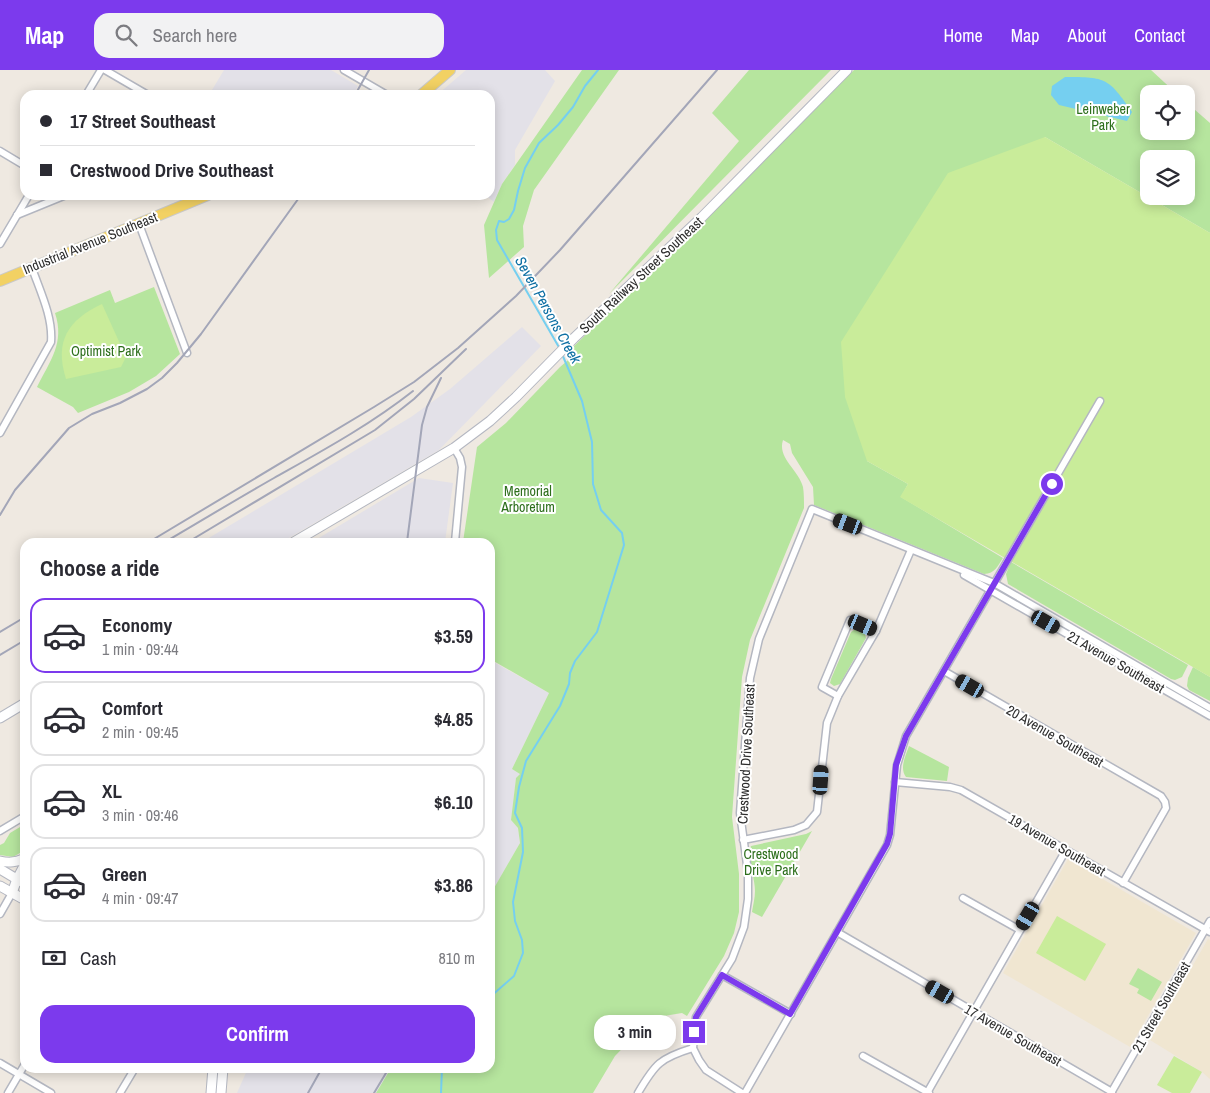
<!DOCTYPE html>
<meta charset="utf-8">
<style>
:root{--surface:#fff;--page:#f2f2f3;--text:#2b2b33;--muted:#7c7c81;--line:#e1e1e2;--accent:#7c3aed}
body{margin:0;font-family:"Archivo Narrow",sans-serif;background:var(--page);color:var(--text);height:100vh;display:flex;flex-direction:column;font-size:19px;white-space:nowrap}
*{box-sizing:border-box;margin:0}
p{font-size:16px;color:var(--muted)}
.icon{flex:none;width:28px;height:28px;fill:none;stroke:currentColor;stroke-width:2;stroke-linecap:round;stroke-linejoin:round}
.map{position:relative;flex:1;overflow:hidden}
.details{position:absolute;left:20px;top:468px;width:475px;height:535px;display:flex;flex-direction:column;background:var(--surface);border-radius:15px;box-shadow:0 2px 12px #0003}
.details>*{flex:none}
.banner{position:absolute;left:20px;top:20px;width:475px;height:110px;border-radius:15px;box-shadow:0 2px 12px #0003;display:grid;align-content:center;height:110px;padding:0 20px;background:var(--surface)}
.buttons{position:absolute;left:1140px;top:15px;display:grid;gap:10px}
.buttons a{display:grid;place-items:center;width:55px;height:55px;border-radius:10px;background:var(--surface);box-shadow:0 2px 12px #0003;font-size:25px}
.end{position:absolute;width:22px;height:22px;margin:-11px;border:6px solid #7c3aed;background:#fff;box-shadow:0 0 0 2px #fff}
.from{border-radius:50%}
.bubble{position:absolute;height:35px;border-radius:15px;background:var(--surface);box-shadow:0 2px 12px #0003;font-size:16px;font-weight:700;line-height:35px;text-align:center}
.car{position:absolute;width:15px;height:30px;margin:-15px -8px;border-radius:6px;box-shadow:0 0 4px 1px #0007;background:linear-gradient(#222 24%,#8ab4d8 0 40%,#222 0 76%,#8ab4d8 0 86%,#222 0)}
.banner b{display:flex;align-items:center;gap:18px;height:48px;font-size:19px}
.banner b+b{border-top:1px solid var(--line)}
.banner i{width:12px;height:12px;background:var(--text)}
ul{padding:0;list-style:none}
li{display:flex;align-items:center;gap:15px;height:75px;margin:0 10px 8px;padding:0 10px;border:2px solid var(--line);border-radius:15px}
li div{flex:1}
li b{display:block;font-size:19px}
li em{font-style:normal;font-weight:700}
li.on{border-color:var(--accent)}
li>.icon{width:45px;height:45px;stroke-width:1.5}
h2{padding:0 20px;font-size:22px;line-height:60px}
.pay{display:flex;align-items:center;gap:12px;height:55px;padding:0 20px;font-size:19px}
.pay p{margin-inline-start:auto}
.action{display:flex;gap:10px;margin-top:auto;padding:10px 20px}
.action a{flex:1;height:58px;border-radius:15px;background:var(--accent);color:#fff;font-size:20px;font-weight:700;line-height:58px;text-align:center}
header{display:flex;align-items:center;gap:30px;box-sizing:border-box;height:70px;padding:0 25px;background:var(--accent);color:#fff}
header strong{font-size:24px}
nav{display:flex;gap:28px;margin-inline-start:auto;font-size:18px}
.search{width:350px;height:45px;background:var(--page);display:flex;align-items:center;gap:12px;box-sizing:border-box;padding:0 18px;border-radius:15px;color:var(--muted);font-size:19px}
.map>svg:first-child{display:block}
.industrial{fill:#e3e1e8}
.education{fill:#f0e6d1}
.green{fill:#b6e59e;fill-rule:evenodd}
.pitch{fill:#c9ec9a}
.water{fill:#75cff0}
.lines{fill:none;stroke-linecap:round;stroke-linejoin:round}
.stream{stroke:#75cff0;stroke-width:2}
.street-casing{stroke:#b4b7c1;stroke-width:9}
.secondary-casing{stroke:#b4b7c1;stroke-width:11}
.primary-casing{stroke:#c9c9c9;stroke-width:12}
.street{stroke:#fff;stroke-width:6}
.secondary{stroke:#fff;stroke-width:9}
.primary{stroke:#f2d163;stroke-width:10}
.rail{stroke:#a3a6b8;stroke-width:2}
.route{stroke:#7c3aed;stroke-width:6}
.labels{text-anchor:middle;stroke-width:4;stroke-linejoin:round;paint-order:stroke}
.park-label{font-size:14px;fill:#2c6e1b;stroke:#fff}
.street-label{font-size:14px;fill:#2e2e2e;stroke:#fff}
.water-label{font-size:15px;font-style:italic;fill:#0d6fa3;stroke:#fff}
</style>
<header>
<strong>Map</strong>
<div class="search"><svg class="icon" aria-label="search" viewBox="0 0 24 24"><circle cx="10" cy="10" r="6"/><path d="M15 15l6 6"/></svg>Search here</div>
<nav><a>Home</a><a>Map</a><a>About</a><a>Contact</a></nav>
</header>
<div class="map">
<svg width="1210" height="1023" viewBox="0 0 1210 1023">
<rect width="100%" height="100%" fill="#efe9e1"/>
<!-- industrial -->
<g class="industrial">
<polygon points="224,0 331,0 358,16 353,25 209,25"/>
<polygon points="466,0 545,0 555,11 515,80 515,95 502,114 494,132 485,125 490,125 490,25 437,25"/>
<polygon points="522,257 541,276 439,380 282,472 202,472 411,347 450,319"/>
<polygon points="419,408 453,413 445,472 312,472"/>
<polygon points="490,590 549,623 512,699 521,704 516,708 511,750 518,758 520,773 490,825"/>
<polygon points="248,998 391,998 376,1023 237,1023"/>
</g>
<!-- education -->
<g class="education">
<polygon points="1068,789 1196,863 1130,977 1003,903"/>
<polygon points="1208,869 1210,870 1210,1009 1202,1002 1150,970"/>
</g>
<!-- green -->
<g class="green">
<polygon points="582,0 619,0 534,120 523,156 524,177 489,208 484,155 502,114"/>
<polygon points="749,0 831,0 609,224 739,71 712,43"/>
<path d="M854 0H1151L1177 24H1149V61H1186V32L1210 53V163L1045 67 867 391 908 414 901 427 1003 488C998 495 995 504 984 504L814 435 813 417 792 383 790 374 783 370C777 388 799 400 803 417 804 423 804 431 804 438L750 570 742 607 732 747 739 804V842L734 863 724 886 687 946 682 943 652 948 615 986 593 1023H376L391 998H490V825L520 773 518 758 511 750 516 708 520 704 512 699 549 623 490 589V472H463L477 377 506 353 560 297 574 285 571 279 707 148ZM1149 89H1186V126H1149Z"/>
<path d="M154 217 180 284 156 306 129 322 78 343 73 337 37 317C50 291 65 273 55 243L110 220 115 233Z"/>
<polygon points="1011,492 1188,595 1182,607 1175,610 1171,609 1008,514 1006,504"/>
<polygon points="857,558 864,561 866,568 840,614 834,616 830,613 831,609 851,562"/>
<polygon points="1193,597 1210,607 1210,631 1189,620 1187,616 1188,608"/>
<path d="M909 676 949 697 947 711 906 707C899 698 906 685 909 676Z"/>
<polygon points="25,754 25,780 13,787 0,785 0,775 4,773 10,763"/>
<path d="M812 761 762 847 752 842C753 835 755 828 755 821 755 809 747 786 751 776L806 764Z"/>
<polygon points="1138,898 1162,912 1151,931 1137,923 1139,919 1129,914"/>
</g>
<!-- pitch -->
<g class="pitch">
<polygon points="1045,67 1210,163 1210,607 900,427 908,414 867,391 845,327 841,272 948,103"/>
<path d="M102 234 126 287 121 297 66 309C54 271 68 250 102 234Z"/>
<polygon points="1057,846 1106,874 1085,911 1036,883"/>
<polygon points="1174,986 1202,1002 1190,1023 1172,1023 1157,1015"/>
</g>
<!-- water -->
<path class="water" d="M1065 7C1107 7 1108 8 1132 42L1127 51 1059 35 1051 25 1052 16Z"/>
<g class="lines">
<!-- stream -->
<g class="stream">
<polyline points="560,279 497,170 496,160 499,151 504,152 509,149 514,140 518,121 525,98 539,73 558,55 573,37 585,16 598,0"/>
<polyline points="490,927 514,906 523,883 522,870 515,851 513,832 523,782 522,758 515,743 519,717 526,691 560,636 569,614 570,603 575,591 597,562 624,475 622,463 601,440 593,414 592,372 582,331 562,284"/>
<polyline points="441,1023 442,998"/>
</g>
<defs>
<g id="street">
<polyline points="105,0 148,25"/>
<polyline points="344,0 387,25"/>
<polyline points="86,25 101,0"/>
<polyline points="0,81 25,96"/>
<polyline points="17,145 66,125"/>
<polyline points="139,154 187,283"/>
<polyline points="0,174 29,125"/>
<path d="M0 363 51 272C53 247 40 221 32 198"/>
<polyline points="454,378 460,388 462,397 455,472"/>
<polyline points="964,505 1210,646"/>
<polyline points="944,601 1161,726 1165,732 1166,738 1123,813"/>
<polyline points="838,626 822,617 850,550 876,561"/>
<polyline points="895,712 950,717 961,720 1210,862"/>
<polyline points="0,761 25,746"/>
<polyline points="743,770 794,760 806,755 817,742 827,653 838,626 876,561 911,480"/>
<polyline points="963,828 1020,860"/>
<polyline points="0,844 12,823"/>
<polyline points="837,862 1112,1022"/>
<polyline points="722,905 791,944"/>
<polyline points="863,986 929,1023"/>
<polyline points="0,993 51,1023"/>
<polyline points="8,1023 25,994"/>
<polyline points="120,1023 135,998"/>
<path d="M638 1023C655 994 660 988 693 978"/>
<polyline points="742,1023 706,1000 699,990 693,978 696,947 732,889 744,857 748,829 748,802 740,743 750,608 759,569 812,439 994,513 1210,638"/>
<polyline points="745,1023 887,775 890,765 897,695 906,666 1100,331"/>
<polyline points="927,1023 1066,780"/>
<polyline points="1111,1023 1210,851"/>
</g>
<g id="secondary">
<polyline points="294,472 454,378 490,351 516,327 574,268 702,147 847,0"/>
<polyline points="0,648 25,633"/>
<path d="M0 791C8 793 18 792 25 788"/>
<polyline points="0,799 25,814"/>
<polyline points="0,816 25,830"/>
<polyline points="12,823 17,809 25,794"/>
<polyline points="211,1023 213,998"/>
<polyline points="221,1023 223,998"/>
</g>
<g id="primary">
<polyline points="421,25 450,0"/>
<polyline points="0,211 208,125"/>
</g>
</defs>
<!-- street casing -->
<use href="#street" class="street-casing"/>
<!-- secondary casing -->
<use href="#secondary" class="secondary-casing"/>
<!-- primary casing -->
<use href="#primary" class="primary-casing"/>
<!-- street -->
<use href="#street" class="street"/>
<!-- secondary -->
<use href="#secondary" class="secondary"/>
<!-- primary -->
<use href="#primary" class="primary"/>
<!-- rail -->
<g class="rail">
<polyline points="355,25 369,0"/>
<polyline points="0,445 15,420 69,358 92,344 120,333 147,319 162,308 177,293 201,264 301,125"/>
<polyline points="149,472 374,337 414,312 458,278 516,226 560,180 717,0"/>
<path d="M165 472C201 451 237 429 274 408 322 381 370 355 413 321"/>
<polyline points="188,472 375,360 414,329 466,279"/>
<polyline points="407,472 422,355 427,337 441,308"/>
<polyline points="0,562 25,547"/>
<polyline points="0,585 25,570"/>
<polyline points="308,1023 322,998"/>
<polyline points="374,1023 389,998"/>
</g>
</g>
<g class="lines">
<!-- route -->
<polyline class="route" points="694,962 696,947 722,905 790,944 887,774 890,764 896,695 906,666 1052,414"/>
</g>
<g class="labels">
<!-- park labels -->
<g class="park-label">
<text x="1103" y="44">Leinweber<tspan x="1103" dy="16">Park</tspan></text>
<text x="106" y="286">Optimist Park</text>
<text x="528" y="426">Memorial<tspan x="528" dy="16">Arboretum</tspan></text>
<text x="771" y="789">Crestwood<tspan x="771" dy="16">Drive Park</tspan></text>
</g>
<!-- street labels -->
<g class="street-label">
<text transform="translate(90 173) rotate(-22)" y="5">Industrial Avenue Southeast</text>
<text transform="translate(641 205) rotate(-43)" y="5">South Railway Street Southeast</text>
<text transform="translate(1116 592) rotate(30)" y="5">21 Avenue Southeast</text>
<text transform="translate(1055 666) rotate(30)" y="5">20 Avenue Southeast</text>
<text transform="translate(746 684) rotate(-87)" y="5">Crestwood Drive Southeast</text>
<text transform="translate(1057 775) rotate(30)" y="5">19 Avenue Southeast</text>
<text transform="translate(1161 937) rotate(-60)" y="5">21 Street Southeast</text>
<text transform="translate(1013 965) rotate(30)" y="5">17 Avenue Southeast</text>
</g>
<!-- water labels -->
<g class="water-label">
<text transform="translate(548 240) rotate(61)" y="5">Seven Persons Creek</text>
</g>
</g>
</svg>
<div class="buttons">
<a><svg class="icon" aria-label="locate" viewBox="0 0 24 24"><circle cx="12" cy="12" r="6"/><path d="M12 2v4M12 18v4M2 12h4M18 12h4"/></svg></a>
<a><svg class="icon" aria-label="layers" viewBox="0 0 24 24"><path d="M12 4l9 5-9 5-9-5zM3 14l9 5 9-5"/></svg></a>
</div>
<i class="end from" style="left:1052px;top:414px"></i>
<i class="end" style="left:694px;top:962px"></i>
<div class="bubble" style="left:594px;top:945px;width:82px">3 min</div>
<i class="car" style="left:848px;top:454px;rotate:291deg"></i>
<i class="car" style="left:1046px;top:552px;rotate:120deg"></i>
<i class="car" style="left:863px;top:555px;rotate:113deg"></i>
<i class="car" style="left:970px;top:616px;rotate:300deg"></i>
<i class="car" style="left:821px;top:710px;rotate:4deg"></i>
<i class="car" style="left:1028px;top:846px;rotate:210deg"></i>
<i class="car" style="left:940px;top:922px;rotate:300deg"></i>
<div class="banner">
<b><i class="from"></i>17 Street Southeast</b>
<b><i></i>Crestwood Drive Southeast</b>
</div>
<section class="details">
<h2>Choose a ride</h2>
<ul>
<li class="on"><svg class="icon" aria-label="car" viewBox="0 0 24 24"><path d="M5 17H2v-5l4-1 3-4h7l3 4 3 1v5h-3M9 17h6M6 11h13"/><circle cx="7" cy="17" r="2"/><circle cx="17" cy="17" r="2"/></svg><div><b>Economy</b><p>1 min · 09:44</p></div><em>$3.59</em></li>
<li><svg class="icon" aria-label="car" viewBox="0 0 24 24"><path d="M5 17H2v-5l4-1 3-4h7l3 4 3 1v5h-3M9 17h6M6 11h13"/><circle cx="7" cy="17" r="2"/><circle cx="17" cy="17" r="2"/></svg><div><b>Comfort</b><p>2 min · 09:45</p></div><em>$4.85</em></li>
<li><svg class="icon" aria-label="car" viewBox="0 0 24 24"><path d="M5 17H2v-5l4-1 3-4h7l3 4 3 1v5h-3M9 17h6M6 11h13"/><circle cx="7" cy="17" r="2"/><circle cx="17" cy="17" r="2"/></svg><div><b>XL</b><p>3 min · 09:46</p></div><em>$6.10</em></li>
<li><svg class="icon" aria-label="car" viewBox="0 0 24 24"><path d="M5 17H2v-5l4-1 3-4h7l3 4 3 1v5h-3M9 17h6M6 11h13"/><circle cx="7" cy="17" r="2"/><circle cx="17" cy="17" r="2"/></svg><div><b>Green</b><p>4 min · 09:47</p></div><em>$3.86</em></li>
</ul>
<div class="pay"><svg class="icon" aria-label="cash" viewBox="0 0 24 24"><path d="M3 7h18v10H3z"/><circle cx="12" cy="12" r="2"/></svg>Cash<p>810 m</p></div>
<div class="action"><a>Confirm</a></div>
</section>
</div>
